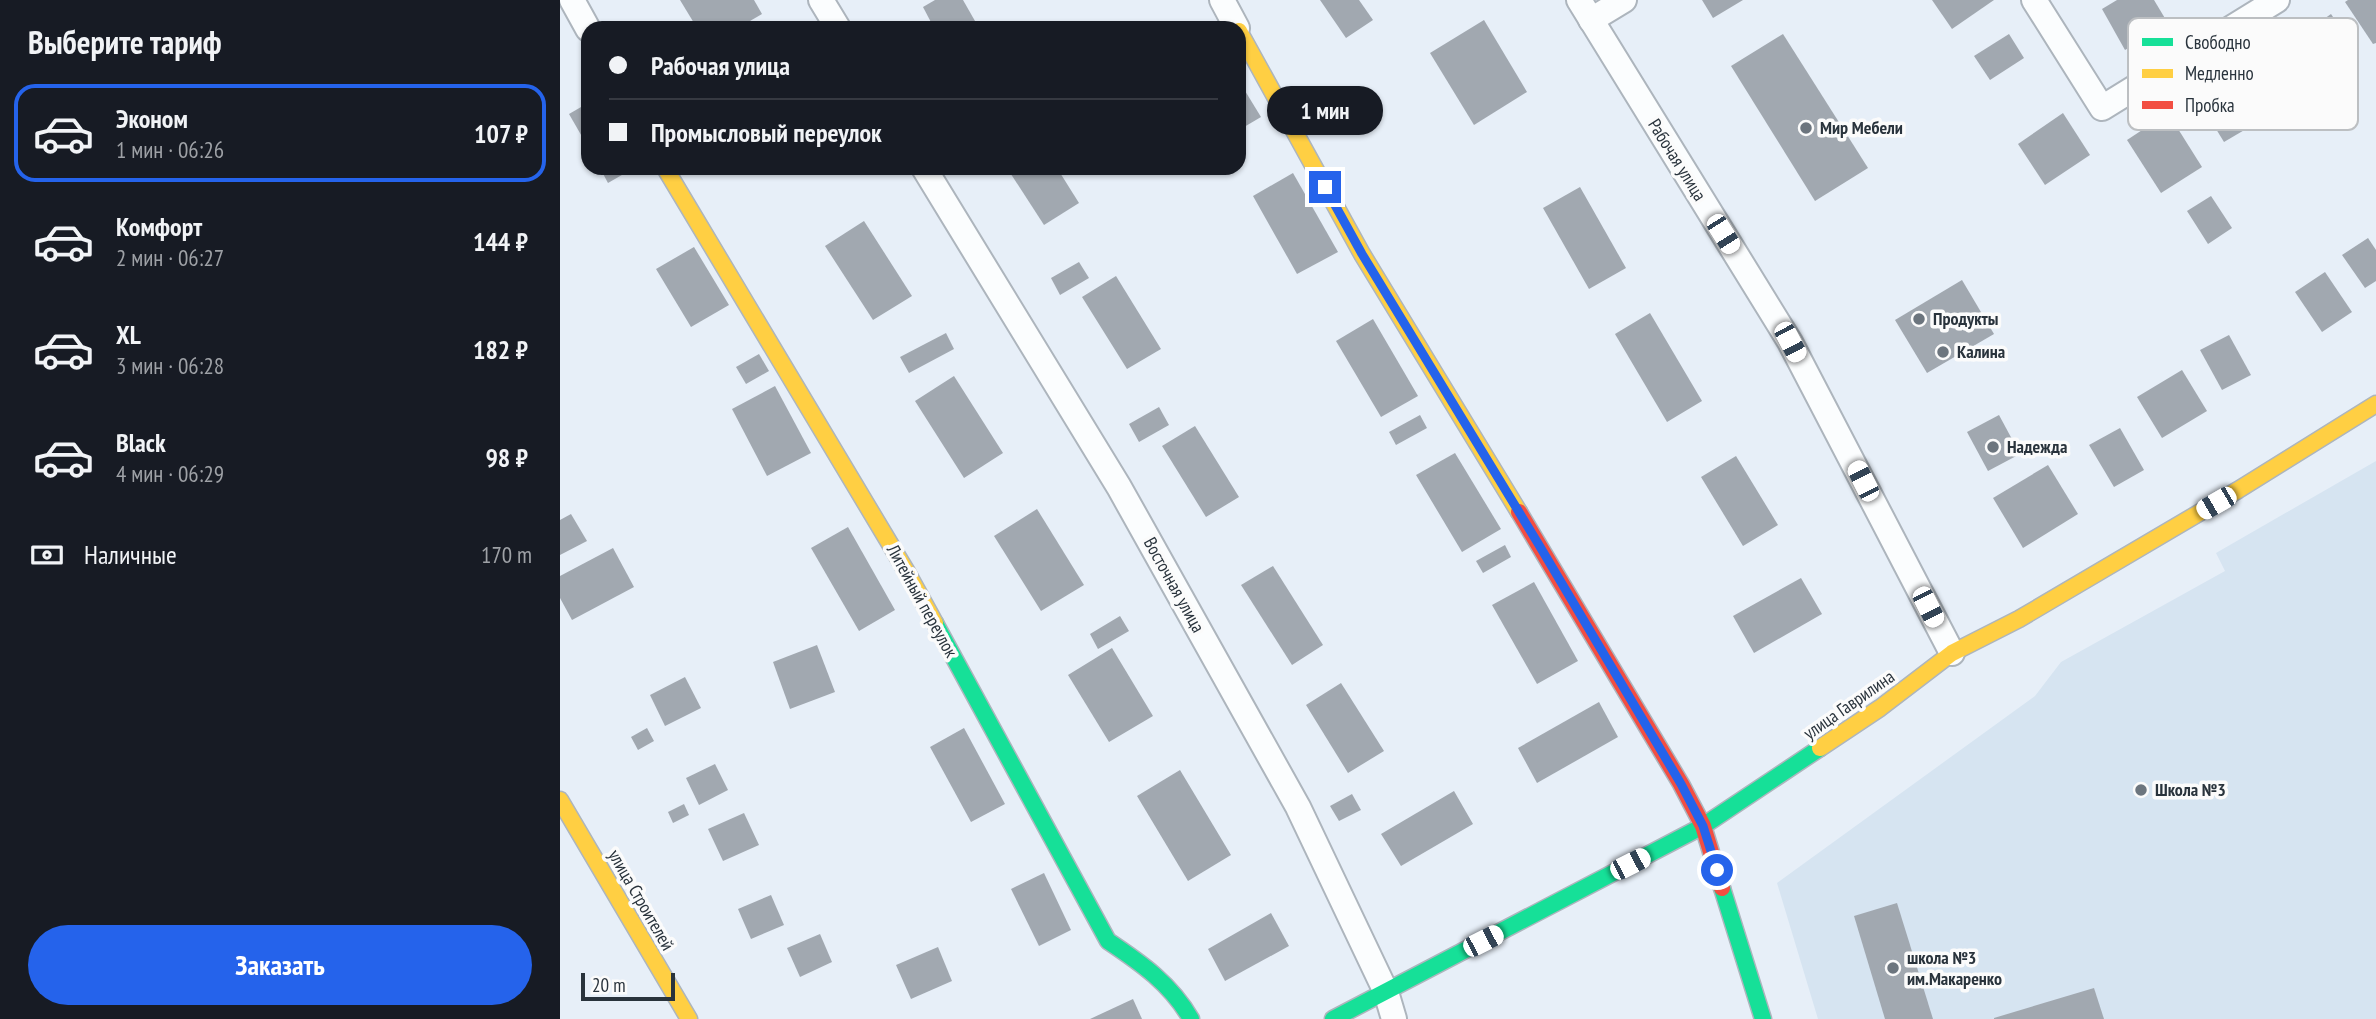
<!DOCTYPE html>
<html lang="ru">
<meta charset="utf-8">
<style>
:root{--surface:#171b24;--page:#20242c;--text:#f1f3f6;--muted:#9ea1a6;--line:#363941;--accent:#2563eb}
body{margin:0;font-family:"PT Sans Narrow",sans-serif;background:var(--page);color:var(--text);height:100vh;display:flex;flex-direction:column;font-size:26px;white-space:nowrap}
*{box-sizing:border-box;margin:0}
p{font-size:23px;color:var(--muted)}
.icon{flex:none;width:38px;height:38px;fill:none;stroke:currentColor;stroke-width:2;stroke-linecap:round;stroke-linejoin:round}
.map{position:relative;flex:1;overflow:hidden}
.panel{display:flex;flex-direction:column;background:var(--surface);width:560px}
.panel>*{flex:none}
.guide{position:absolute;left:21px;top:21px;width:665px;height:154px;border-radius:21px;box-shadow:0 2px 5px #0004;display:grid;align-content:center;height:154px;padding:0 28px;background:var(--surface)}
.scale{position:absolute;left:21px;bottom:18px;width:94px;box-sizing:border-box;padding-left:7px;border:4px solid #29333c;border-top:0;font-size:19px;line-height:24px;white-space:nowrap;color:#29333c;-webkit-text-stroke:5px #fbfbfb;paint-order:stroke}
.end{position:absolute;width:32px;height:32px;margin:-16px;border:9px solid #2563eb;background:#fff;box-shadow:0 0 0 4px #fff}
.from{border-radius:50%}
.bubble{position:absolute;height:49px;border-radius:24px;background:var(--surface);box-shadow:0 2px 5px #0004;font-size:23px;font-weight:600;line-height:49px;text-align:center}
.car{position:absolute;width:21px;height:42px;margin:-21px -10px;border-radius:9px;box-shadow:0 0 5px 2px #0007;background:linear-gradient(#fff 24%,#345 0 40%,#fff 0 76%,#345 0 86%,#fff 0)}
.guide b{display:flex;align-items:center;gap:24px;height:66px;font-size:26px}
.guide b+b{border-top:2px solid var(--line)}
.guide i{width:18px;height:18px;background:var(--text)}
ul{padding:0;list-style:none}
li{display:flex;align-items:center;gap:21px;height:98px;margin:0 14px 10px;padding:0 14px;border:4px solid transparent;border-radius:21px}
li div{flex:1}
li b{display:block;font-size:26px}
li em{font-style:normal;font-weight:600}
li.selected{border-color:var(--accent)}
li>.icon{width:63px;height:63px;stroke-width:1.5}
h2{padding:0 28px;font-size:32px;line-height:84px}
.pay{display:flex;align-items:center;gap:18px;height:77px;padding:0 28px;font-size:26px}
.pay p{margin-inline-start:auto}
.primary-button{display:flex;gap:14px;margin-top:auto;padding:14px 28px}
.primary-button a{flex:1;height:80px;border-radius:42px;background:var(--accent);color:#fff;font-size:28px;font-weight:600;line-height:80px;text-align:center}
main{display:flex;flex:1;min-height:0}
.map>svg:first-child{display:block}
.built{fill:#d6e4f1}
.building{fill:#a1a8b0}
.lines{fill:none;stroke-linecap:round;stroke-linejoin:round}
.street-casing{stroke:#adb5bd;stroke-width:28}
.fast-casing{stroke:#adb5bd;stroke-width:19}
.slow-casing{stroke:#adb5bd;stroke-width:19}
.jam-casing{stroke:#adb5bd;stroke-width:19}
.street{stroke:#fbfdfe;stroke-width:24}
.fast{stroke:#16e098;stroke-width:16}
.slow{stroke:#ffcf43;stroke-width:16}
.jam{stroke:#f24e42;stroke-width:16}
.route{stroke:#2563eb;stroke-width:9}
.poi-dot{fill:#6c757e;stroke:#fbfbfb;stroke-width:2.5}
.labels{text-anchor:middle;stroke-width:7;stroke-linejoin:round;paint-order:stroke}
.poi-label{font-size:18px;font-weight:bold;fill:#29333c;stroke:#fbfbfb;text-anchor:start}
.street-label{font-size:18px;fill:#29333c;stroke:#fbfbfb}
.key{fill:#fbfbfb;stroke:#bcbfc2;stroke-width:2}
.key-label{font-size:19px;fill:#29333c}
</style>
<main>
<section class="panel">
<h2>Выберите тариф</h2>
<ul>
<li class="selected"><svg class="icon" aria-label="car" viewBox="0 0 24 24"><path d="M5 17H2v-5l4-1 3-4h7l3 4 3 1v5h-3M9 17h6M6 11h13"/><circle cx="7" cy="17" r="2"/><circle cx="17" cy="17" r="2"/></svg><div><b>Эконом</b><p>1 мин · 06:26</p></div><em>107 ₽</em></li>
<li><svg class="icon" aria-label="car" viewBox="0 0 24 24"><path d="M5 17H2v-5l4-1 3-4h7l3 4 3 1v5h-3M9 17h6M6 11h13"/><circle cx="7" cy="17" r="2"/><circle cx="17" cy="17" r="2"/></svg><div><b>Комфорт</b><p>2 мин · 06:27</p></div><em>144 ₽</em></li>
<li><svg class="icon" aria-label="car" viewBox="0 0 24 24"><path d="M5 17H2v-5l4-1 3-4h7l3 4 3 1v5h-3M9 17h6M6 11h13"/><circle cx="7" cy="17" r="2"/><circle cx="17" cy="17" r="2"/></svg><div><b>XL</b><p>3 мин · 06:28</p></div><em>182 ₽</em></li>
<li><svg class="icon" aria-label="car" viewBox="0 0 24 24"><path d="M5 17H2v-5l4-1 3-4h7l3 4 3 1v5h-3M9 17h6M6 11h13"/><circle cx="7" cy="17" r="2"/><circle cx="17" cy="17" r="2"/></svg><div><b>Black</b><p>4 мин · 06:29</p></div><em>98 ₽</em></li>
</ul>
<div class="pay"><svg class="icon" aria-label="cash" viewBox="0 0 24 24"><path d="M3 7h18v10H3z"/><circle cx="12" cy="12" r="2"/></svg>Наличные<p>170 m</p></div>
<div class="primary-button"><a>Заказать</a></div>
</section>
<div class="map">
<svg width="1816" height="1019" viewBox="0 0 1816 1019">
<rect width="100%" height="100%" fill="#e7eff8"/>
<!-- built -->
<polygon class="built" points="1816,461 1816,1019 1258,1019 1217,883 1475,696 1501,662 1665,571 1656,553"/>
<!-- building -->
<g class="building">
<polygon points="120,0 194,0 202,14 178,28 137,28"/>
<polygon points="375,0 403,0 419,28 374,28 363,7"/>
<polygon points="760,0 799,0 813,20 786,38"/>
<polygon points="1142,0 1183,0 1153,18"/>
<polygon points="1372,0 1434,0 1392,29"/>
<polygon points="1557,0 1594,0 1609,25 1565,50 1542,9"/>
<polygon points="1788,0 1816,0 1816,43 1813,44 1785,2"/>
<polygon points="1771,14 1798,54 1754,84 1727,45"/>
<polygon points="924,20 967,92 914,125 870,53"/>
<polygon points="1223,34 1308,168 1255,201 1171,66"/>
<polygon points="1449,34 1464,58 1430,80 1414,56"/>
<polygon points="1672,77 1698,122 1664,142 1637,98"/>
<polygon points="679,81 701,117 679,130"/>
<polygon points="28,103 28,147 9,114"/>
<polygon points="1503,113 1530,155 1485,185 1458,144"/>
<polygon points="1608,113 1642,167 1601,193 1567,140"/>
<polygon points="40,168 74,168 48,183"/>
<polygon points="447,168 497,168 519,203 484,225"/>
<polygon points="733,173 778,252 737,274 693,196"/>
<polygon points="1020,187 1066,268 1029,289 983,208"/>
<polygon points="1651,196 1672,228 1648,244 1627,211"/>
<polygon points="304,221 352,296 313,320 265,246"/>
<polygon points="1808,238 1816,250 1816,281 1805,288 1782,255"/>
<polygon points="134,247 169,305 131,327 96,269"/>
<polygon points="519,262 529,278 500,295 491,278"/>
<polygon points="1765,272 1792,312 1762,332 1735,292"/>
<polygon points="556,276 601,349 567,369 522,297"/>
<polygon points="1402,280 1434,334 1367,373 1335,320"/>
<polygon points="1090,313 1142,401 1107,422 1055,334"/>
<polygon points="813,319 858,396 821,417 776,341"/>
<polygon points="386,333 394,349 349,373 340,357"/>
<polygon points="1669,335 1691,375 1662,390 1640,350"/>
<polygon points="199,354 209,371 186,384 176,367"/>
<polygon points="1622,370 1647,411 1602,438 1577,397"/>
<polygon points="394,376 443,453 404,478 355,401"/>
<polygon points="215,386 251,453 207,476 172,409"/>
<polygon points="599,407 609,425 579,442 569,424"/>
<polygon points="860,415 867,428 836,445 829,432"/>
<polygon points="1439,415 1460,454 1428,471 1407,432"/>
<polygon points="635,426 679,497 646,517 602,446"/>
<polygon points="1560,428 1584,470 1554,487 1529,445"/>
<polygon points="895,453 941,529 902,552 856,475"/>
<polygon points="1176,456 1218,525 1183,546 1141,477"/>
<polygon points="1488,465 1518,514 1463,548 1433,498"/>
<polygon points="477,509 524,585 481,611 434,536"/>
<polygon points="11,514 27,541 0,555 0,520"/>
<polygon points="288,527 335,610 299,631 251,548"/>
<polygon points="945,545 951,557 923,573 916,561"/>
<polygon points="53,548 74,587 12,620 0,598 0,576"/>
<polygon points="713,566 763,645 732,665 681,585"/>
<polygon points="1241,578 1262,614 1194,653 1173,616"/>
<polygon points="974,582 1018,661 977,684 932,605"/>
<polygon points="560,616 569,631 538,649 530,634"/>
<polygon points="257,645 275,692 230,709 213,662"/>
<polygon points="552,648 593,716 549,742 508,675"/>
<polygon points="125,677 141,708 105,726 90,695"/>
<polygon points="781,683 824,751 788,773 746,705"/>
<polygon points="1039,702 1058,737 977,783 958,748"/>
<polygon points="87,728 94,741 78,750 71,737"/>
<polygon points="404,728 445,804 411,822 370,747"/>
<polygon points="155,764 168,790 139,805 126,778"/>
<polygon points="620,770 671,855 628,881 577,796"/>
<polygon points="894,791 913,824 841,866 821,834"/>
<polygon points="792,794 801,810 779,821 770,806"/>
<polygon points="124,804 129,815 113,823 108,812"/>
<polygon points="184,813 199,845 163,861 148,829"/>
<polygon points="484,873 511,930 479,946 451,889"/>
<polygon points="211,895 224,925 191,939 178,909"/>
<polygon points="1337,903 1373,1019 1325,1019 1294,916"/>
<polygon points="711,913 729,946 665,981 648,949"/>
<polygon points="260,934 272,962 240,977 227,948"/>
<polygon points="378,947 392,981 351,999 336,965"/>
<polygon points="1534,988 1544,1019 1434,1019 1434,1018"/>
<polygon points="573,999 582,1019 530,1019"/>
</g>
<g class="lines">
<defs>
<g id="street">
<polyline points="12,0 28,29"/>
<polyline points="261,0 278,28"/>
<polyline points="662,0 677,28"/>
<polyline points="1019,0 1230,342 1392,653"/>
<polyline points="1474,0 1542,108 1717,0"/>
<polyline points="1031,20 1064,0"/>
<polyline points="364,168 559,487 738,807 826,992 834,1019"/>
</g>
<g id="fast">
<path d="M375 623 548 941C581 963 611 984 631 1019"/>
<polyline points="1162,888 1203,1019"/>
<polyline points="773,1019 1143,826 1260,748"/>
</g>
<g id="slow">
<polyline points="679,31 802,254 959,512"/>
<polyline points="105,168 348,574 375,623"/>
<polyline points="1260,748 1320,708 1392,653 1459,619 1678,490 1816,404"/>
<polyline points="0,800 129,1019"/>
</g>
<polyline id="jam" points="959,512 1121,784 1143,826 1162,888"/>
</defs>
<!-- street casing -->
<use href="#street" class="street-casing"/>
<!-- fast casing -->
<use href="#fast" class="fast-casing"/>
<!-- slow casing -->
<use href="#slow" class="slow-casing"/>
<!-- jam casing -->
<use href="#jam" class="jam-casing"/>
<!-- street -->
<use href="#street" class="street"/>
<!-- fast -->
<use href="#fast" class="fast"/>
<!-- slow -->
<use href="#slow" class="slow"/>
<!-- jam -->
<use href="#jam" class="jam"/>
</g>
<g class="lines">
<!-- route -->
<polyline class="route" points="765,187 802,254 979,545 1121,784 1143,826 1157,870"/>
</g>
<!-- markers -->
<g class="poi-dot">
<circle cx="1246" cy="128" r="7"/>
<circle cx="1359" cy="319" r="7"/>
<circle cx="1383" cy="352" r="7"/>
<circle cx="1433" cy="447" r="7"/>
<circle cx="1581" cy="790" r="7"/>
<circle cx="1333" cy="968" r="7"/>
</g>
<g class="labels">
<!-- poi labels -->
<g class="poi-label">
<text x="1260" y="134">Мир Мебели</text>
<text x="1373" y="325">Продукты</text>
<text x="1397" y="358">Калина</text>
<text x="1447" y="453">Надежда</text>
<text x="1595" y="796">Школа №3</text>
<text x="1347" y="964">школа №3<tspan x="1347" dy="21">им.Макаренко</tspan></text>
</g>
<!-- street labels -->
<g class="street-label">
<text transform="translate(1117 160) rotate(58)" y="6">Рабочая улица</text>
<text transform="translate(614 585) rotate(61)" y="6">Восточная улица</text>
<text transform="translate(362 601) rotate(61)" y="6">Литейный переулок</text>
<text transform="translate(1289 705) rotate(-35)" y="6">улица Гаврилина</text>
<text transform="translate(81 900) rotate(60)" y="6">улица Строителей</text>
</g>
</g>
<!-- legend -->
<rect x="1568" y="18" width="230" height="112" rx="10" class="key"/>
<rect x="1582" y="38" width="31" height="8" fill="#16e098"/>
<rect x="1582" y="69" width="31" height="9" fill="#ffcf43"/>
<rect x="1582" y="101" width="31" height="8" fill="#f24e42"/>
<g class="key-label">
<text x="1625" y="49">Свободно</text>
<text x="1625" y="80">Медленно</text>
<text x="1625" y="112">Пробка</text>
</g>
</svg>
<div class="scale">20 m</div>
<i class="end from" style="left:1157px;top:870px"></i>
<i class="end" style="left:765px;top:187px"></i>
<div class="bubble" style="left:707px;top:86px;width:116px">1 мин</div>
<i class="car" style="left:1163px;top:234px;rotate:148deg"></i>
<i class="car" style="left:1230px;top:342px;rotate:152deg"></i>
<i class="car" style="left:1303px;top:481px;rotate:333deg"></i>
<i class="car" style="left:1656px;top:503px;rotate:240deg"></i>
<i class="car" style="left:1368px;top:607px;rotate:153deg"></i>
<i class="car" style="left:1070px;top:864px;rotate:63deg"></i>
<i class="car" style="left:923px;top:941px;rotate:63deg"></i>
<div class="guide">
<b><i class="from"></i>Рабочая улица</b>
<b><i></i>Промысловый переулок</b>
</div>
</div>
</main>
